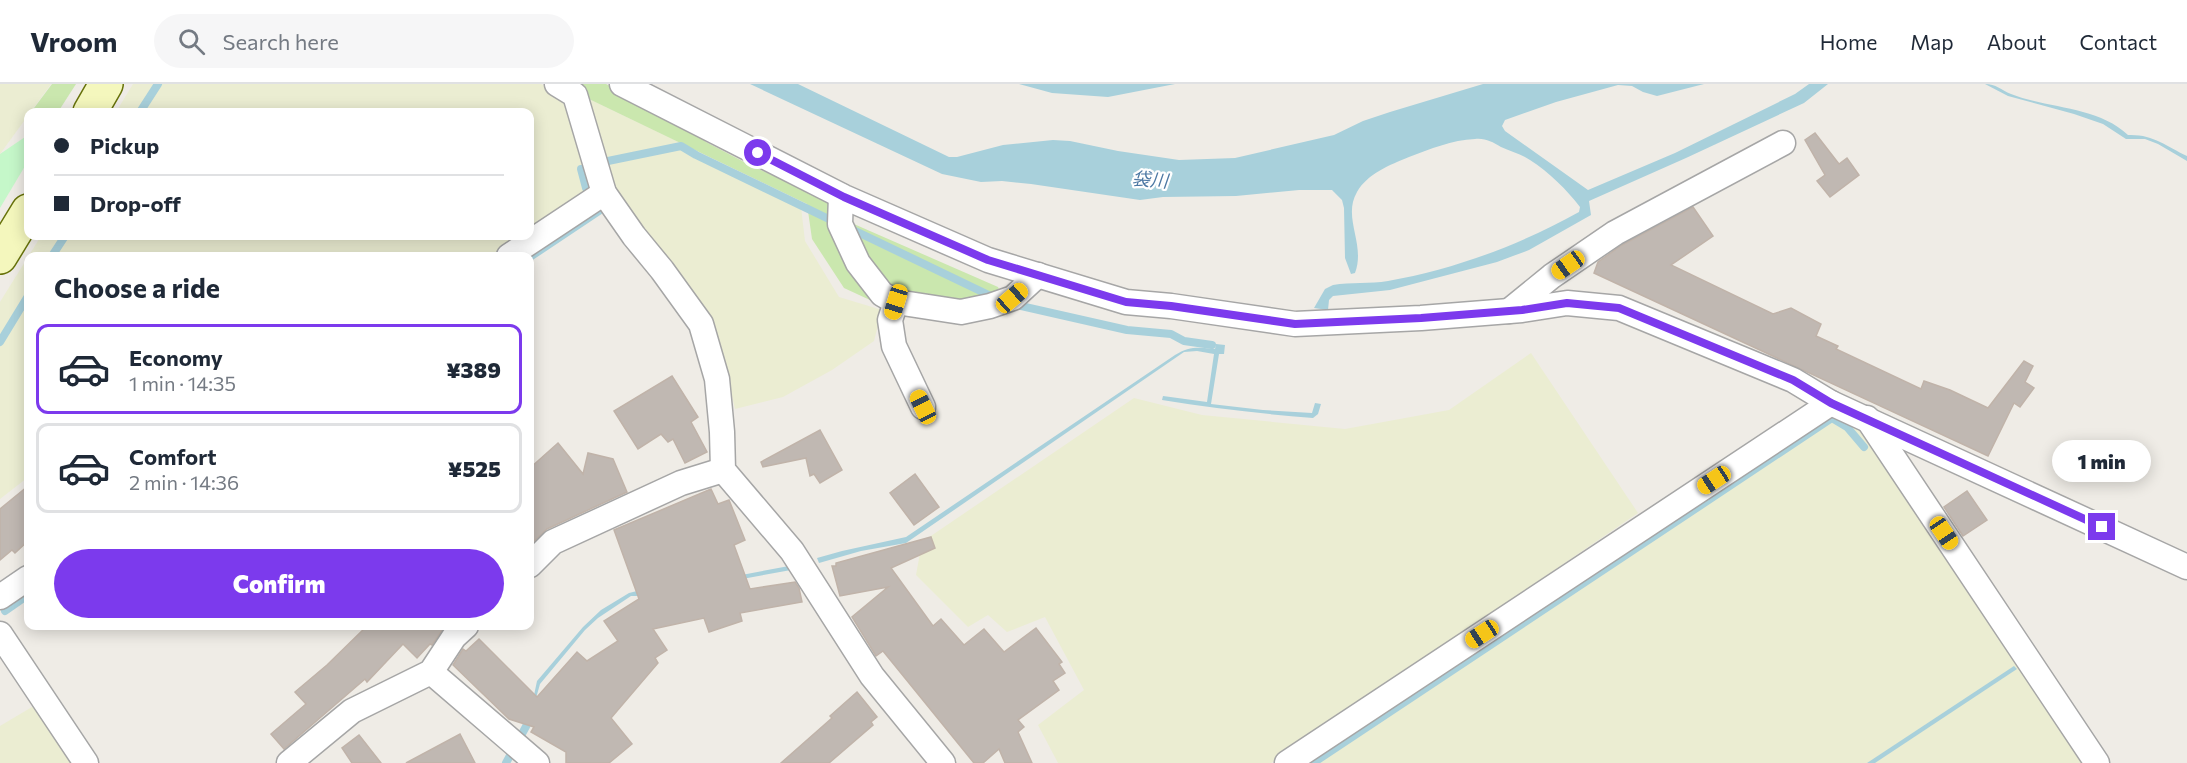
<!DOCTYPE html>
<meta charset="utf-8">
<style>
:root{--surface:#fff;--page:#f6f6f7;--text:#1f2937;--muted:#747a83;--line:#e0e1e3;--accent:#7c3aed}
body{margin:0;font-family:Commissioner,"Noto Sans JP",sans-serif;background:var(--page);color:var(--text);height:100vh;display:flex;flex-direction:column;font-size:22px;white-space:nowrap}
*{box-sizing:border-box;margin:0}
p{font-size:20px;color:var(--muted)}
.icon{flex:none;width:33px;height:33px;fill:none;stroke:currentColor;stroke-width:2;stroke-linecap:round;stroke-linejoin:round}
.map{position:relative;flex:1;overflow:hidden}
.panel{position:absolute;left:24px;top:168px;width:510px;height:378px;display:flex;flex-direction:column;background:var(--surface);border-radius:12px;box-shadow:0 3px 15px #0003}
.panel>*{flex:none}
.guide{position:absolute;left:24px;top:24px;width:510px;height:132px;border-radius:12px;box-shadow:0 3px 15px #0003;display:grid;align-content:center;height:132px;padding:0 30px;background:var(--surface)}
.end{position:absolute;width:27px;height:27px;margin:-14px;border:8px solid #7c3aed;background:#fff;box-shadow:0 0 0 3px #fff}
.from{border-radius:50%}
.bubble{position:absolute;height:42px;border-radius:21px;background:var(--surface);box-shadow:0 3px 15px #0003;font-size:20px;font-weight:800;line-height:42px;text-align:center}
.car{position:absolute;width:18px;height:36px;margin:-18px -9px;border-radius:8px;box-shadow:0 0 4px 2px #0007;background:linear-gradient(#f5c518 24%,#345 0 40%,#f5c518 0 76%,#345 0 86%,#f5c518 0)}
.guide b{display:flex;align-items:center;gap:21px;height:57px;font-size:22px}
.guide b+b{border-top:2px solid var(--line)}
.guide i{width:15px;height:15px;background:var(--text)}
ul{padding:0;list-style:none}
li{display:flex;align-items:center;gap:18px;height:90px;margin:0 12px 9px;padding:0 18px;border:3px solid var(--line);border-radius:12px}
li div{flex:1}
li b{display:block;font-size:22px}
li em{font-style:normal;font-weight:800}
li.on{border-color:var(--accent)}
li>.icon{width:54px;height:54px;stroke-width:1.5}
h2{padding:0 30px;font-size:27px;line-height:72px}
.button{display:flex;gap:12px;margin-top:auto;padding:12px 30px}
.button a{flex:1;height:69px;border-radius:36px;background:var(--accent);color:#fff;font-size:24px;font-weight:800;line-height:69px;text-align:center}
header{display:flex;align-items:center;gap:36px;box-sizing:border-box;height:84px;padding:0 30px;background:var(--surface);border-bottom:2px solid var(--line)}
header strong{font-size:28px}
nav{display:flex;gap:33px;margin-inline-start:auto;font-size:21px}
.search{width:420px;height:54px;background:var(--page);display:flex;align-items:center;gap:15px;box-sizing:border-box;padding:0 21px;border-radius:33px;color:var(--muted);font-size:22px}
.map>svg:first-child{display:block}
.farmland{fill:#ebedd2}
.grass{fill:#cae7ae}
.park{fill:#c5f7c9}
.water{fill:#a8d0db}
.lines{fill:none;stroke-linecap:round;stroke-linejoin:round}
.stream{stroke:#a8d0db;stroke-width:8}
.building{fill:#c0b8b2;stroke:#c0b3a9;stroke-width:1.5}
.street-casing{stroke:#a6a6a6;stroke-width:27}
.secondary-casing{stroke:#67720a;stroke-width:36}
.street{stroke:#fff;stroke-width:24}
.secondary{stroke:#f4f7bd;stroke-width:33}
.route{stroke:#7c3aed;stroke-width:8}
.labels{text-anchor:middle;stroke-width:4.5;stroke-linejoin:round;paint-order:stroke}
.water-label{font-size:18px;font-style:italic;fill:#4c78a3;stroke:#fff}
</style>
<header>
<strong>Vroom</strong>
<div class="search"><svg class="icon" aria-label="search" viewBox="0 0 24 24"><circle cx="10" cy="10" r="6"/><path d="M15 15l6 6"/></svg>Search here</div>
<nav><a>Home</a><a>Map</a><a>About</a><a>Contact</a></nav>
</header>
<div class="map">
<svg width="2187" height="679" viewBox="0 0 2187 679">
<rect width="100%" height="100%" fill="#efece6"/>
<!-- farmland -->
<g class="farmland">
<polygon points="0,0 51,0 0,70"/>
<polygon points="133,0 541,0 566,14 591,103 530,146 530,28 116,28"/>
<polygon points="589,15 685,61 801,123 805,157 839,213 882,226 874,257 832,286 783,313 735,325 726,286 659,167 615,106"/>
<polygon points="41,152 521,152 489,172 28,172 28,395 27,394 0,415 0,218"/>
<polygon points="1531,269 1638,429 1271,679 1058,679 1038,641 1084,606 1045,533 1007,548 988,531 968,543 916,491 922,458 1134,314 1202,331 1345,345 1449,326"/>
<polygon points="1828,331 1850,339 1864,349 2086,679 1306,679"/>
<polygon points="37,620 77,679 0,679 0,642"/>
</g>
<!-- grass -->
<g class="grass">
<polygon points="52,0 76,0 58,28 31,28"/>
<polygon points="579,0 606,0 693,45 706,58 748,80 774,92 796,94 832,113 883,222 844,204 812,155 807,120 589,15"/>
<polygon points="847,137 998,203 1001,210 970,222 900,212 867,179"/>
</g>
<!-- park -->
<polygon class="park" points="28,51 28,77 0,124 0,70"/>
<!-- water -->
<g class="water">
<path d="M750 0H798L949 73H957L1003 61 1053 56 1070 57 1118 67 1179 76 1235 74 1334 51 1363 37 1390 28 1483 0H1704L1657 12 1643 8 1632 2 1618 1 1556 18 1505 36 1502 42 1505 47 1588 106 1675 69 1795 10 1809 0H1828L1804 19 1686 74 1589 117 1591 131 1529 166 1497 178 1390 206 1333 212 1329 216 1328 226 1314 224 1325 205 1333 201C1351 198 1370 200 1388 197 1455 185 1520 161 1579 128L1580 123C1567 106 1549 88 1530 76 1521 70 1510 67 1501 63 1492 58 1486 54 1475 55 1452 56 1430 65 1409 73 1390 81 1368 89 1357 108 1342 134 1366 160 1355 189L1351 190 1345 174 1344 124 1342 116 1332 106H1299L1236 112 1163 113 1140 116 1031 100 1002 97 981 98 942 90Z"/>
<polygon points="1019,0 1175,0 1108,13 1052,9"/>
<path d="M1985 0C1996 0 2001 6 2011 10 2049 25 2097 22 2128 51 2153 50 2166 62 2187 72V77L2158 60 2145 55H2126L2103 40 2074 30 2008 12Z"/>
<path d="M1216 260 1225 261 1224 270H1219L1211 320 1263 326 1312 329 1315 319 1321 320 1318 330 1313 334C1262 330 1212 324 1162 316L1163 312 1207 318 1214 270 1197 267 1184 268 906 459 861 467 819 479 817 474 842 467 906 453 1175 271C1189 262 1199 263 1215 265Z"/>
<polygon points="789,482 791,486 649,512 631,512 598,534 585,546 540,600 527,646 524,644 533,616 537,597 583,543 601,526 629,509 637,507 652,508"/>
<polygon points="2014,582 2017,585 1875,679 1867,679"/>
</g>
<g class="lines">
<!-- stream -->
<g class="stream">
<polyline points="140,28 158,0"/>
<polyline points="608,77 681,62 696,71 835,138"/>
<polyline points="583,85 581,85 586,104"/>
<polyline points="849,144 995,214"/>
<polyline points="52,172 65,152"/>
<polyline points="530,173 602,125"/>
<polyline points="1012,220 1127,246 1171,250 1184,257 1212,261"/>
<polyline points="0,258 28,212"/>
<polyline points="5,527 28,511"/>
<polyline points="506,679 529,637"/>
<polyline points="1313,679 1832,334 1847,343 1864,363"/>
</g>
</g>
<!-- building -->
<g class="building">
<polygon points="1815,49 1839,80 1847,74 1859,91 1830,113 1817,97 1825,91 1805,56"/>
<polygon points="1693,123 1713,152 1671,181 1773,230 1791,224 1821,240 1816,252 1838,262 1836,265 1921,305 1924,297 1950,306 1988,324 2024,277 2033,282 2025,298 2034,304 2020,323 2014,319 1988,372 1594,189 1598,178 1622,161"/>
<polygon points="672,292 698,333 691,338 707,368 685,379 673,355 668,358 661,350 638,365 614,327"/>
<polygon points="820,346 842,386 820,399 814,390 810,392 806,374 763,383 761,378"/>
<polygon points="558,359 583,390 588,369 613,375 627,408 547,445 530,461 530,384"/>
<polygon points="915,390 939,423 914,441 890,409"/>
<polygon points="28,402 28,457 15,469 12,466 0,476 0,425"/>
<polygon points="711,405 718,420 729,416 745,456 734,461 750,505 795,498 799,504 802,518 740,529 742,537 709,548 704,534 653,545 667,566 655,574 658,579 611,634 632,660 609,679 566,679 566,668 531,648 534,643 509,635 453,581 463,565 466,567 479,555 537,613 577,568 587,577 618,557 604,537 639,515 614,446"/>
<polygon points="1967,407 1987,436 1963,452 1944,423"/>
<polygon points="931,453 935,464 891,484 933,542 941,535 964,561 984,545 1004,568 1036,544 1062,578 1059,580 1065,589 1053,597 1059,606 1018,636 1024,643 1018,648 1032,679 1005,679 999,665 983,679 974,679 883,567 876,572 852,533 888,503 840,512 832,482 836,482 836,479"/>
<polygon points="367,542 445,542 432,561 430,560 417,574 403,560 367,598 365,595 284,665 271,650 306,620 295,608 327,581"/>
<polygon points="857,608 877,633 871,638 873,641 829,679 781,679 832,634 830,632"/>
<polygon points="460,650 475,679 406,679"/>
<polygon points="359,651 381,679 352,679 342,664"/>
</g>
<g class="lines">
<defs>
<g id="street">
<polyline points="557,0 575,11 604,109 634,152 662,186 701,240 717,295 722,348 723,386 792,467 872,592 943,679"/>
<polyline points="622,0 844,113 988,176 1126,218 1171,222 1295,240 1421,234 1522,226 1567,219 1619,224 1793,296 1831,319 2187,483"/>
<polyline points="841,112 840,140 858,179 882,210 896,218 961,228 990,222 1013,214 1038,191"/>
<polyline points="509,172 604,109"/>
<polyline points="896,218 890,236 894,262 923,323"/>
<polyline points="1509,227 1552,192 1615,149 1783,59"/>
<polyline points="1867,334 2097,679"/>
<polyline points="530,481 553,458 681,399 723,386"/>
<polyline points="0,513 28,494"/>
<polyline points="0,550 86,679"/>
<polyline points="431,588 537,679"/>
<polyline points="289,679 352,627 431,588 454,553 466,542"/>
<polyline points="1287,679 1831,319"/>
</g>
<g id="secondary">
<polyline points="90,28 106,0"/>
<polyline points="0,173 28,127"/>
</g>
</defs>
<!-- street casing -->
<use href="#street" class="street-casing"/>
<!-- secondary casing -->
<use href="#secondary" class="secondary-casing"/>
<!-- street -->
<use href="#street" class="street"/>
<!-- secondary -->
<use href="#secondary" class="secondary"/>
</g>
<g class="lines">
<!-- route -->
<polyline class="route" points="758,69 844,113 988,176 1126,218 1171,222 1295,240 1421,234 1522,226 1567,219 1619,224 1793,296 1831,319 2102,443"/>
</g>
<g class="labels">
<!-- water labels -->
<g class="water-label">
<text transform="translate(1150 96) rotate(5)" y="6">袋川</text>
</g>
</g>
</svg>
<i class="end from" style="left:758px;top:69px"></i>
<i class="end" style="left:2102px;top:443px"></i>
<div class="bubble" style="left:2052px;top:356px;width:99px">1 min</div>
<i class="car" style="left:1568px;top:181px;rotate:235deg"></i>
<i class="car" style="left:1012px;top:214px;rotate:49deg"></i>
<i class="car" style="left:896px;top:218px;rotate:197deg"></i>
<i class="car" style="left:923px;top:323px;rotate:334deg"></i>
<i class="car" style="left:1714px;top:396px;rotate:237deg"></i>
<i class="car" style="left:1944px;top:449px;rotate:146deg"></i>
<i class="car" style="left:1482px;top:550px;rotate:237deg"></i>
<div class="guide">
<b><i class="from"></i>Pickup</b>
<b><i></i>Drop-off</b>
</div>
<section class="panel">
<h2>Choose a ride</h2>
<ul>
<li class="on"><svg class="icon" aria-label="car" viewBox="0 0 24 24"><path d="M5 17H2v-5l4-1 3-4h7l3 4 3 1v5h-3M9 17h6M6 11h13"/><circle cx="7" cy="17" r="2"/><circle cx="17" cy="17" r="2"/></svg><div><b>Economy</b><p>1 min · 14:35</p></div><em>¥389</em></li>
<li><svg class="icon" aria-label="car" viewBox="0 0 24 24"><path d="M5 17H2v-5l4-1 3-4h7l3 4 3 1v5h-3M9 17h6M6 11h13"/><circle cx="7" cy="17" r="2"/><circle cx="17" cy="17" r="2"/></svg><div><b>Comfort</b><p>2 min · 14:36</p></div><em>¥525</em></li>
</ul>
<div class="button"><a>Confirm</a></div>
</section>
</div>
